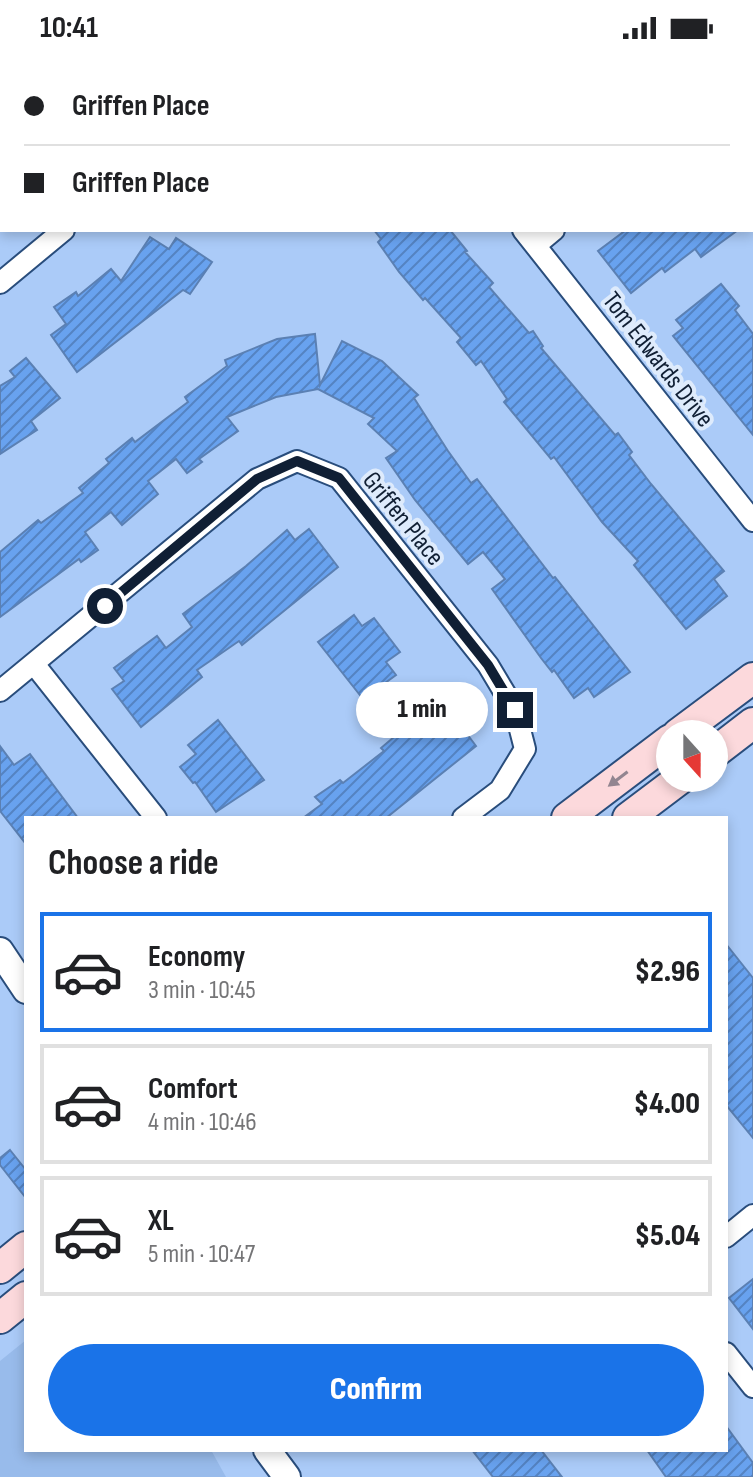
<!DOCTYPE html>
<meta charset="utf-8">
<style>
:root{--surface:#fff;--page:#f2f2f2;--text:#202124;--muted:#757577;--line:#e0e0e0;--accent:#1a73e8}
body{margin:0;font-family:"Sofia Sans Condensed",sans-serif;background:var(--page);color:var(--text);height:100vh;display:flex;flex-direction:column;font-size:30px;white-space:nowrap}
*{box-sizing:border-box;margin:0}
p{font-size:26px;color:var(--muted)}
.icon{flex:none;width:44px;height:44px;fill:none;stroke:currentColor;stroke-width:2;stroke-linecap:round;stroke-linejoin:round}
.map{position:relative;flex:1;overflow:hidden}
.panel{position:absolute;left:24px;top:760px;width:704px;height:636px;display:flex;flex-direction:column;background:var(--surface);border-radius:0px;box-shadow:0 4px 12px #0003}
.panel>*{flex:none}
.hud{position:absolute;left:0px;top:0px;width:754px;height:176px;box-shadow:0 4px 12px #0003;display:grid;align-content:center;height:176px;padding:0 24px;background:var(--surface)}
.needle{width:52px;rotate:159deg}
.tools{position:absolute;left:656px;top:664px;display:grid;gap:16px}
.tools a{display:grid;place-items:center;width:72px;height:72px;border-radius:50%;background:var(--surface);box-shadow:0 4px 12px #0003;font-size:40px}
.end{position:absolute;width:36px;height:36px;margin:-18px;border:10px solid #101f34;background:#fff;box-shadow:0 0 0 4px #fff}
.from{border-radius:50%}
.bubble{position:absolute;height:56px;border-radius:28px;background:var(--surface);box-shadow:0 4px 12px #0003;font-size:26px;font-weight:800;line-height:56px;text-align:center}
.hud b{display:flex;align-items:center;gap:28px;height:76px;font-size:30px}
.hud b+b{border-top:2px solid var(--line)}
.hud i{width:20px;height:20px;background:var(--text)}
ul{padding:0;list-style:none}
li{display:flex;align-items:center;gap:24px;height:120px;margin:0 16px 12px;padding:0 8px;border:4px solid var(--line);border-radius:0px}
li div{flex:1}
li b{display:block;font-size:30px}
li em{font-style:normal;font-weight:800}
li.current{border-color:var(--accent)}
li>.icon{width:72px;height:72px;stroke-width:1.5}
h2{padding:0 24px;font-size:36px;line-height:96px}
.action{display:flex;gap:16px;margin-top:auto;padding:16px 24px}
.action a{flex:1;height:92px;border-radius:48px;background:var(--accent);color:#fff;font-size:32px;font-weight:800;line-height:92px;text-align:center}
.status{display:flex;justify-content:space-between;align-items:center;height:56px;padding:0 40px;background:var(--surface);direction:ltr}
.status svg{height:22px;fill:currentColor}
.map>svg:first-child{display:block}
.built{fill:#98bbeb}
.building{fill:url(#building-hatch);stroke:#5b80b3;stroke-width:2}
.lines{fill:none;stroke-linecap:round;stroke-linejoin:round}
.minor-casing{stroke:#294d7c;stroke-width:24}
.tertiary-casing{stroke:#294d7c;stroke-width:30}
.secondary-casing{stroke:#294d7c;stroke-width:34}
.minor{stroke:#fff;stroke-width:20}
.tertiary{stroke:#fff;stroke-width:26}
.secondary{stroke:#fcd9dc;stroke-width:30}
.oneway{fill:#928590}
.route{stroke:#101f34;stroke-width:10}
.labels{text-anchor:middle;stroke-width:8;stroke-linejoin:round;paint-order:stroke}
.street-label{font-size:26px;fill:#101f34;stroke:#deebfc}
</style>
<div class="status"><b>10:41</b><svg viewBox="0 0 49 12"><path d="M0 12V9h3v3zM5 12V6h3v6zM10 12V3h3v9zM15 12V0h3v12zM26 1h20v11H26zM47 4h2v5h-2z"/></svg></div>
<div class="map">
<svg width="753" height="1421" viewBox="0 0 753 1421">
<defs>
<pattern id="building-hatch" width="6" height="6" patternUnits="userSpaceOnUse" patternTransform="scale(2)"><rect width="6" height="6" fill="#68a2ef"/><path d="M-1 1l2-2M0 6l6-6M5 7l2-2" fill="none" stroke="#5483c2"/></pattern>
</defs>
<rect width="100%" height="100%" fill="#abcbf8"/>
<!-- built -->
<polygon class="built" points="26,1284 26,1394 211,1394 226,1421 0,1421 0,1305"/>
<!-- building -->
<g class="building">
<polygon points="374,174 450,174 467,195 465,196 493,227 489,231 529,277 533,275 543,290 541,292 615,379 618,377 632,396 629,399 651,428 724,515 714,523 727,540 686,573 634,509 638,505 602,466 554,401 551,403 504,346 507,343 481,305 476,309 457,286 461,282 425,242 423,244 399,216 378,186 381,183"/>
<polygon points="626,174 738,174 701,201 695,193 665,216 662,212 631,237 598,195"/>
<polygon points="150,181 169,193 176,182 212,206 190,238 183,234 77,316 51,279 66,268 54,251 76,236 78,240 111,213 121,225"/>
<polygon points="721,228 739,250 735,254 753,278 753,379 673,280 683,272 676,264"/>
<polygon points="315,278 320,329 342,285 382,305 418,339 414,342 448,395 471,427 477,423 553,522 555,521 630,616 594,641 588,632 574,642 554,614 552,616 541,602 492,533 505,523 483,496 468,508 415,444 386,402 397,395 368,368 374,362 318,333 276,341 227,361 238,375 199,403 202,406 187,417 176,403 148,425 158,438 122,469 111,456 85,476 98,494 81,506 79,503 0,561 0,496 38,464 41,467 83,437 79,432 109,407 106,403 132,382 135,386 188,346 185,341 227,310 225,304 277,283"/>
<polygon points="26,302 60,342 31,365 37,374 0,398 0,330 15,321 10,315"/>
<polygon points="309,473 338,511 242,589 239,585 197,614 202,621 141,671 112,633 124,625 114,612 157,580 166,592 192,571 183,558 246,510 287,474 295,484"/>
<polygon points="354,559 362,570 374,562 400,596 386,606 396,619 363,643 318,586"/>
<polygon points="440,642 476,690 386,762 303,762 322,748 315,741 340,724 343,727 384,695 381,692"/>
<polygon points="218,664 264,724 216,756 195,726 193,727 180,711 196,698 188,689"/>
<polygon points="0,690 14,709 30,698 78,762 26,762 26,788 0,755"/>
<polygon points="726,888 753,922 753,1082 726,1049"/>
<polygon points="10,1094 26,1114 26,1142 0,1109 0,1102"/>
<polygon points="753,1223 753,1273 729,1242"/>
<polygon points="726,1370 753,1407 753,1421 666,1421 647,1394 726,1394"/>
<polygon points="472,1394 541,1394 562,1421 493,1421"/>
</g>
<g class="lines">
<defs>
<g id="minor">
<polyline points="376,0 378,2"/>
<polyline points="0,4 2,6"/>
<polyline points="752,14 753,13"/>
<polyline points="523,174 753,465"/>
<polyline points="536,189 554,174"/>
<polyline points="0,227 64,174"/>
<polyline points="34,608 156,762"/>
<polyline points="0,635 257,423 297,405 339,422 488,609 515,654 525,693 500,734 463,762"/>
<polyline points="726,1181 753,1159"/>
<polyline points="726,1297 753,1331"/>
</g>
<g id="tertiary">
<polyline points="0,895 26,934"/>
<polyline points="267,1394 287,1421"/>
</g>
<g id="secondary">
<polyline points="678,678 753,622"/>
<polyline points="714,697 753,667"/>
<polyline points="567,762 670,684"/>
<polyline points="628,762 681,722"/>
<polyline points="0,1212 26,1191"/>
<polyline points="0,1262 26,1241"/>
</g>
</defs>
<!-- minor casing -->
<use href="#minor" class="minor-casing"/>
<!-- tertiary casing -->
<use href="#tertiary" class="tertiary-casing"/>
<!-- secondary casing -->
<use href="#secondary" class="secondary-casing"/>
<!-- minor -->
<use href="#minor" class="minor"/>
<!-- tertiary -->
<use href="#tertiary" class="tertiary"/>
<!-- secondary -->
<use href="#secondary" class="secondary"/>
</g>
<!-- one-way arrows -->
<defs><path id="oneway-solid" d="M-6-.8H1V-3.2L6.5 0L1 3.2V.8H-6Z" transform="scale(2)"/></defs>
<use class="oneway" href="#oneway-solid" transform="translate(618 723) rotate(143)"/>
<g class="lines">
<!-- route -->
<polyline class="route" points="105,550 257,423 297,405 339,422 488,609 515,654"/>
</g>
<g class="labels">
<!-- street labels -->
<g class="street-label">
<text transform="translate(659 303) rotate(52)" y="9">Tom Edwards Drive</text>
<text transform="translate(404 462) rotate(51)" y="9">Griffen Place</text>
</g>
</g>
</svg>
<div class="tools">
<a><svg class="needle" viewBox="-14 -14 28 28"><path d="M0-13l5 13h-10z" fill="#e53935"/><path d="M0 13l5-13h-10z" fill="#757577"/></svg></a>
</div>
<i class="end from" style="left:105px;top:550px"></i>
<i class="end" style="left:515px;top:654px"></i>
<div class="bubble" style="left:356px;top:626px;width:132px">1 min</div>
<div class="hud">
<b><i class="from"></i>Griffen Place</b>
<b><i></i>Griffen Place</b>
</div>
<section class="panel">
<h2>Choose a ride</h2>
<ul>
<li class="current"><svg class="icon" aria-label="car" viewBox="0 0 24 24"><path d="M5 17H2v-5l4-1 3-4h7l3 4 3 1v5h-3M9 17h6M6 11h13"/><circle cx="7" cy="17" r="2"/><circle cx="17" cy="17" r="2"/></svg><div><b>Economy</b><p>3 min · 10:45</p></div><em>$2.96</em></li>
<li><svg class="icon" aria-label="car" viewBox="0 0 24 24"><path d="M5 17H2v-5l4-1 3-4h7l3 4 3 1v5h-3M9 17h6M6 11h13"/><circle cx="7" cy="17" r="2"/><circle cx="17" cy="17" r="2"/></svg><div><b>Comfort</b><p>4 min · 10:46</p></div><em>$4.00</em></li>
<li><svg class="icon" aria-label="car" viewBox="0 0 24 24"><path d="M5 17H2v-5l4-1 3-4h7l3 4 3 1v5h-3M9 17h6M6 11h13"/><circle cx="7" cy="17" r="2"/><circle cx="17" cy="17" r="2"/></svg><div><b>XL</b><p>5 min · 10:47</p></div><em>$5.04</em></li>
</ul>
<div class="action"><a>Confirm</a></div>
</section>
</div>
